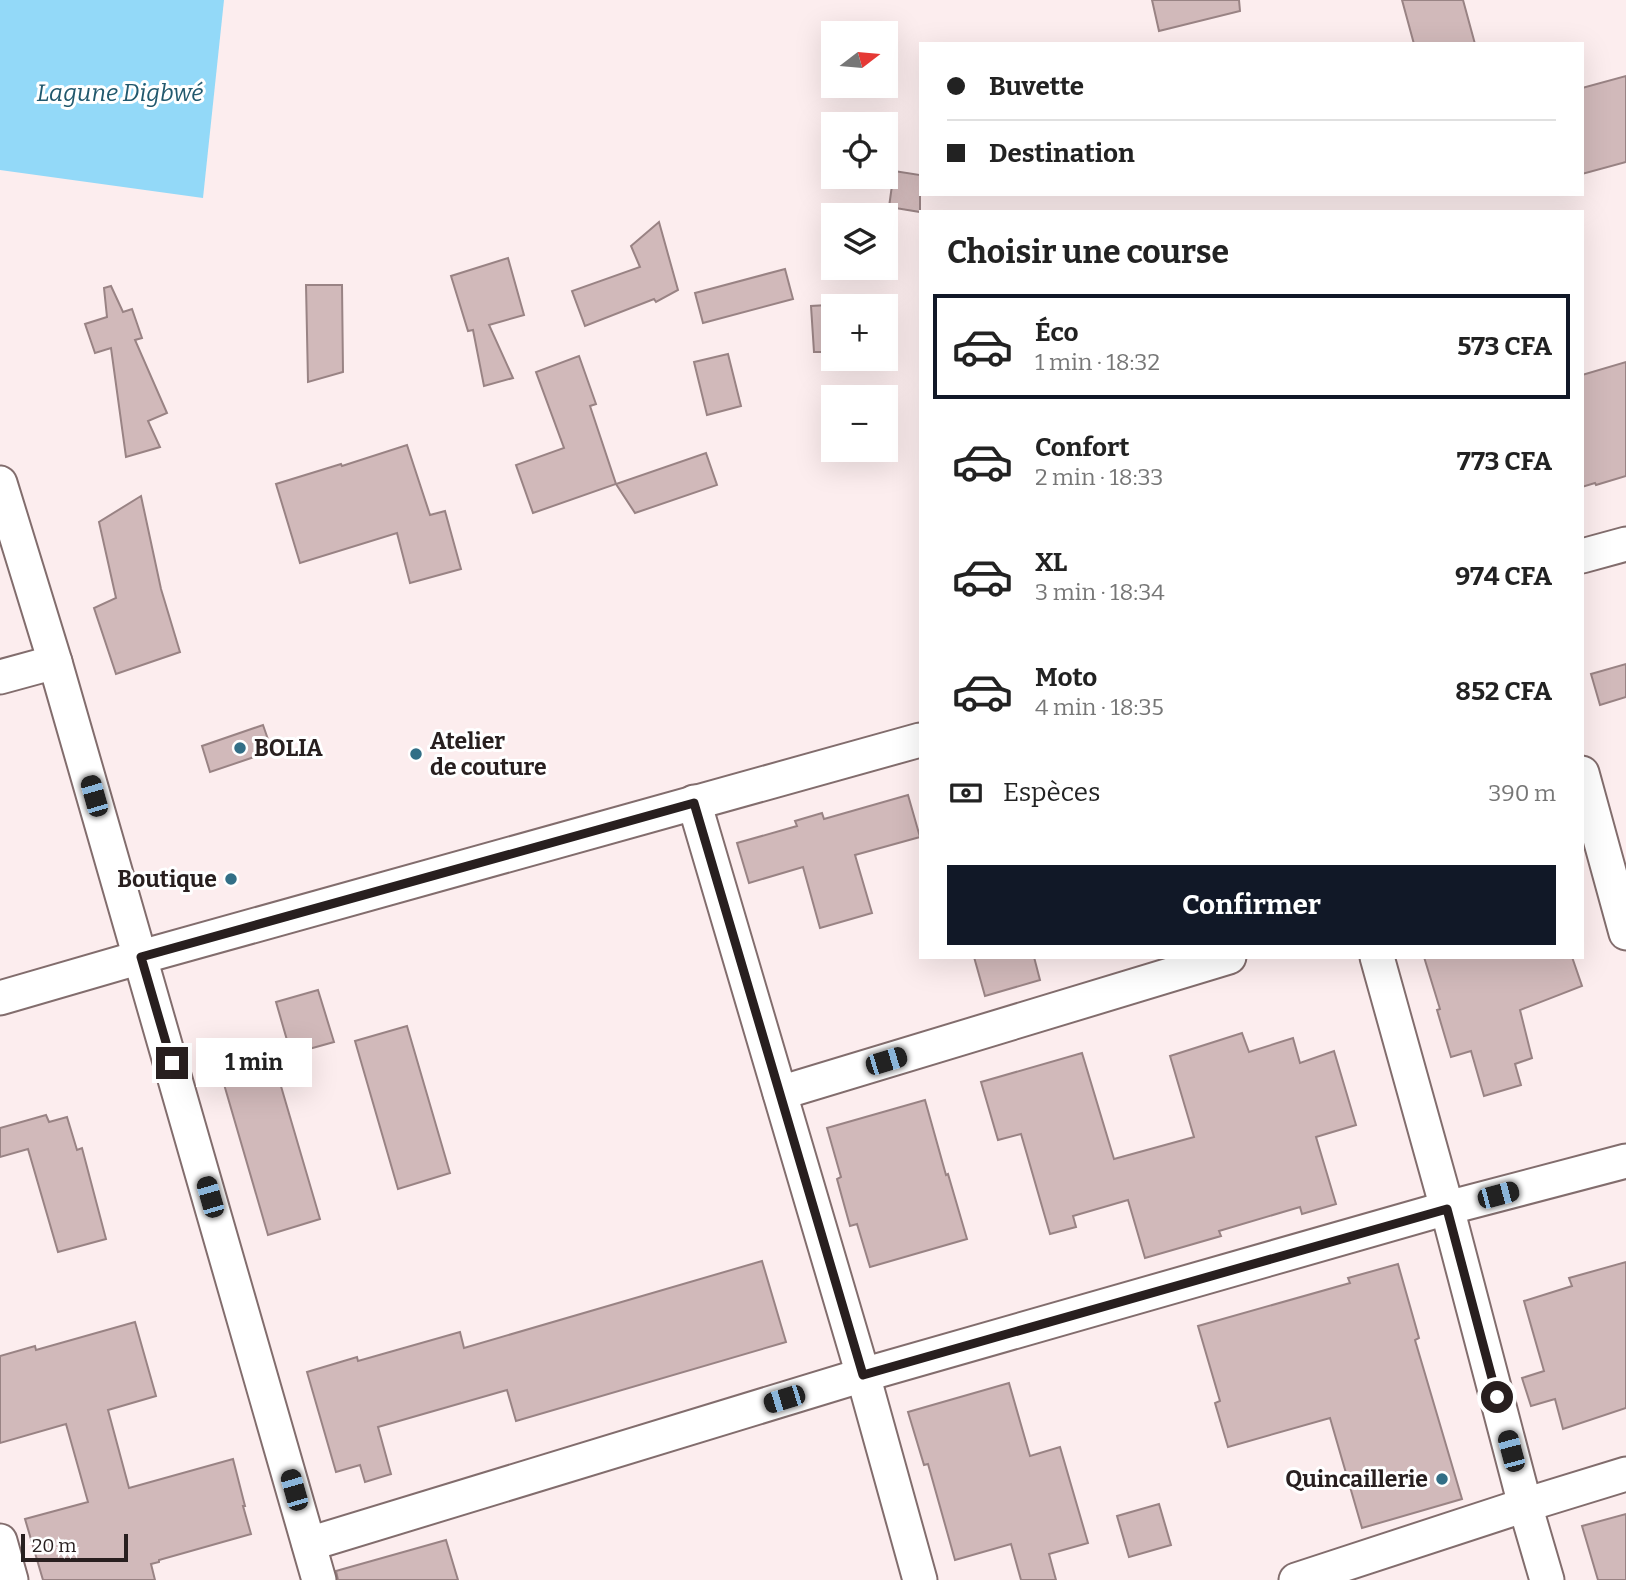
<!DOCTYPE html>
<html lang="fr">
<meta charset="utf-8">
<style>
:root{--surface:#fff;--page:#f2f2f2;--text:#222;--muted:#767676;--line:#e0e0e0;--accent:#111827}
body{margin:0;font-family:Bitter,serif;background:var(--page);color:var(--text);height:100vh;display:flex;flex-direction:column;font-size:26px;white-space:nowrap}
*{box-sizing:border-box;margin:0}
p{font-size:23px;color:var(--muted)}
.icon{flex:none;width:38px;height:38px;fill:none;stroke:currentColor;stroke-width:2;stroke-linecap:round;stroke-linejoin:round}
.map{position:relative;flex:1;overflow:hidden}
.side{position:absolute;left:919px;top:210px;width:665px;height:749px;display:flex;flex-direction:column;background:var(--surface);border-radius:0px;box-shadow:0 7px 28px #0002}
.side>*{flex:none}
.guide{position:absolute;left:919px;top:42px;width:665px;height:154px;border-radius:0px;box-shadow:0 7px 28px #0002;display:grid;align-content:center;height:154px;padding:0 28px;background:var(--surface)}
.needle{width:46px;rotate:74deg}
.fabs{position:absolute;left:821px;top:21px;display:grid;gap:14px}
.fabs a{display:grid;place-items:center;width:77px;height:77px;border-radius:0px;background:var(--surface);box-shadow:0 7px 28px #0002;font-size:35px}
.scale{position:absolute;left:21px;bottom:18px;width:107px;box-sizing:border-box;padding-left:7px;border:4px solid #281f1f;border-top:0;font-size:19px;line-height:24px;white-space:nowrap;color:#281f1f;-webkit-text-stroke:5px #fff;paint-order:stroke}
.end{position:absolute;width:32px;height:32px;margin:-16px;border:9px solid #281f1f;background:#fff;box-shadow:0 0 0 4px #fff}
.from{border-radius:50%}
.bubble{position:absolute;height:49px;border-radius:0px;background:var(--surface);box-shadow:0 7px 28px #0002;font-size:23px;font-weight:700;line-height:49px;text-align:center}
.car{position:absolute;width:21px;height:42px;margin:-21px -10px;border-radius:9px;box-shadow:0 0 5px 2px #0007;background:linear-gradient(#222 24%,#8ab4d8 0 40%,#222 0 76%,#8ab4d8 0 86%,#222 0)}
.guide b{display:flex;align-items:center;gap:24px;height:66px;font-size:26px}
.guide b+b{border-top:2px solid var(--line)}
.guide i{width:18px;height:18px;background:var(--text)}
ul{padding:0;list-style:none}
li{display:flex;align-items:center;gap:21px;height:105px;margin:0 14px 10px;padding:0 14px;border:4px solid transparent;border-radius:0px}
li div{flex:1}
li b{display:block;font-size:26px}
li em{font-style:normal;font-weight:700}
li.active{border-color:var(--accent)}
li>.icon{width:63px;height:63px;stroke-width:1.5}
h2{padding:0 28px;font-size:32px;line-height:84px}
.pay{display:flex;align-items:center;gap:18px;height:77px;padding:0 28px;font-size:26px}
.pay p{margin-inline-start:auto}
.action{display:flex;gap:14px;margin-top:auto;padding:14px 28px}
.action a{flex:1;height:80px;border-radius:0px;background:var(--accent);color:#fff;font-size:28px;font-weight:700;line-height:80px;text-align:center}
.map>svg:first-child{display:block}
.water{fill:#93d9f8}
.building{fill:#d1b9ba;stroke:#998384;stroke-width:2}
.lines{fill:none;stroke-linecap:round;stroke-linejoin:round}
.minor-casing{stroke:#826d6d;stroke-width:37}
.minor{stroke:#fff;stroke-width:33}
.route{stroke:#281f1f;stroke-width:9}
.poi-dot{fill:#326e86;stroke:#fff;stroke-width:2.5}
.labels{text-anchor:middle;stroke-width:6;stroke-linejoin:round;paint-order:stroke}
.poi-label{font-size:23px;font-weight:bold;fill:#281f1f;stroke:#fff;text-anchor:start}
.water-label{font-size:24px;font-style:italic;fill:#21586d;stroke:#fff}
</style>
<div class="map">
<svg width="1626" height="1580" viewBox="0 0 1626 1580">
<rect width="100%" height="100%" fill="#fcedee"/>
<!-- water -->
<polygon class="water" points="0,0 224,0 203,198 0,170"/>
<!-- building -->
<g class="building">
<polygon points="1152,0 1239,0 1240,11 1159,31"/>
<polygon points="1402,0 1463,0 1475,44 1414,44"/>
<polygon points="1626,76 1626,162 1582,174 1582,88"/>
<polygon points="894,171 920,175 920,212 889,207"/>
<polygon points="659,222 678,290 656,302 654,299 585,326 572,291 640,267 631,246"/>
<polygon points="508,258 524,315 489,325 513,378 484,386 473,330 468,331 451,276"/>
<polygon points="785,269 793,299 703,323 695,293"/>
<polygon points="306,285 342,285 343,372 308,382"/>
<polygon points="111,286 123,312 132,309 142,338 135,340 167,413 148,421 160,447 126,457 111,348 95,353 85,324 107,317 104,288"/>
<polygon points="881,302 881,306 833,306 833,352 814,352 811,306"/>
<polygon points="728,354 741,406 707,415 694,362"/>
<polygon points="579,356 596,404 590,406 616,484 533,513 516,465 564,448 536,372"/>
<polygon points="1626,362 1626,476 1596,485 1595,483 1582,487 1582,375"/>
<polygon points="407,445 430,515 445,511 461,569 410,583 397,533 300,563 276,484 341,464 342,466"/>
<polygon points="706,453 717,485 635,513 616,484"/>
<polygon points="141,496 161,589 180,652 116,674 94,608 116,598 99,522"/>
<polygon points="1626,664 1626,697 1600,705 1591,674"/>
<polygon points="263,725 272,751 210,772 202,746"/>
<polygon points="908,795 920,837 855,855 872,913 820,928 803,867 749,883 737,843 797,826 795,821 822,813 824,819"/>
<polygon points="974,957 1034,957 1040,980 985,996"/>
<polygon points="1424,957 1572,957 1582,986 1520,1010 1532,1058 1515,1064 1521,1085 1484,1096 1471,1051 1451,1057 1437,1010 1440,1009"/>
<polygon points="318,990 334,1042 291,1054 276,1002"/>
<polygon points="407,1026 450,1173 398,1189 355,1041"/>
<polygon points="1242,1033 1249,1052 1293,1038 1300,1063 1334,1051 1356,1125 1316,1137 1336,1204 1302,1214 1300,1207 1219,1231 1221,1236 1145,1258 1128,1200 1073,1216 1076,1227 1050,1234 1021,1134 998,1140 981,1082 1082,1053 1114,1159 1194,1137 1170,1056"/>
<polygon points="273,1059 320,1219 268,1235 221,1074"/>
<polygon points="925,1100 946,1175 948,1174 967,1239 870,1267 857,1224 850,1226 837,1179 841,1177 827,1128"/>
<polygon points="46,1115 49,1122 67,1117 77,1150 82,1148 106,1239 58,1252 28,1149 0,1157 0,1128"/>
<polygon points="762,1261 786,1342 516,1421 507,1390 378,1427 391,1474 365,1482 360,1465 336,1472 307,1372 357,1357 358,1361 460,1332 464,1348"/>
<polygon points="1626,1262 1626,1408 1563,1429 1555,1399 1531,1406 1522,1378 1544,1371 1524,1301 1572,1286 1569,1278"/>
<polygon points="1398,1264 1419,1338 1415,1340 1462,1499 1362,1528 1330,1418 1228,1447 1215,1403 1220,1401 1198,1326 1350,1283 1348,1278"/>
<polygon points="135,1322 156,1396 108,1410 129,1488 233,1459 245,1506 243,1506 251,1534 159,1560 159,1562 151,1564 155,1580 43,1580 25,1519 88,1502 66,1424 0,1443 0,1356 35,1346 36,1350"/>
<polygon points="1009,1383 1030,1456 1060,1447 1088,1543 1049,1554 1056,1580 1021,1580 1011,1544 955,1560 928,1464 924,1465 908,1412"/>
<polygon points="1159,1504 1171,1545 1129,1557 1117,1516"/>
<polygon points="1626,1514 1626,1580 1598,1580 1582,1526"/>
<polygon points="446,1540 458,1580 338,1580 336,1571"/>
</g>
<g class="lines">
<defs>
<g id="minor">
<polyline points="0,483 55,662 319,1580"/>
<polyline points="1582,556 1626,544"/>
<polyline points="0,677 55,662"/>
<polyline points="1582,773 1626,933"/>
<polyline points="694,802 863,1375 920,1580"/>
<polyline points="1377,957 1447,1208 1525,1505 1547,1580"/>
<polyline points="0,998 141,957 920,740"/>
<polyline points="780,1093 1229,957"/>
<polyline points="0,1541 11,1580"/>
<polyline points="309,1544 863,1375 1447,1208 1626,1161"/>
<polyline points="1296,1580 1525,1505 1626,1474"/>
</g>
</defs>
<!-- minor casing -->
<use href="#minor" class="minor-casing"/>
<!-- minor -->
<use href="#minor" class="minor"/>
</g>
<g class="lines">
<!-- route -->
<polyline class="route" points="172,1063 141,957 694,803 863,1375 1447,1209 1497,1397"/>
</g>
<!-- markers -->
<g class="poi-dot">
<circle cx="240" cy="748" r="7"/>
<circle cx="416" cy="754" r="7"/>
<circle cx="231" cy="879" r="7"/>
<circle cx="1442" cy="1479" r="7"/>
</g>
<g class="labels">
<!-- poi labels -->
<g class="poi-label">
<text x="430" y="749">Atelier<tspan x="430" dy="26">de couture</tspan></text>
<text x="254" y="756">BOLIA</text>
<text x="217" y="887" text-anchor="end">Boutique</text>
<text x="1428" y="1487" text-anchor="end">Quincaillerie</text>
</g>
<!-- water labels -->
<g class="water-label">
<text x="120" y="101">Lagune Digbwé</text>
</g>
</g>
</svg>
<div class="fabs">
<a><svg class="needle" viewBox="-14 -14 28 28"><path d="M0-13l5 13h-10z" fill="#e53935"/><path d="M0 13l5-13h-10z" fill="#767676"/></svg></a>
<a><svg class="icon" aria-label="locate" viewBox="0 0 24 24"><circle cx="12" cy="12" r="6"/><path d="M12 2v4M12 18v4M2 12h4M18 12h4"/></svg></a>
<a><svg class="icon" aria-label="layers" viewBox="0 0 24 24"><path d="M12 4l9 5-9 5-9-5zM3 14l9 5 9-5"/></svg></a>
<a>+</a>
<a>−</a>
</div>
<div class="scale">20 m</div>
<i class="end from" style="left:1497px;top:1397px"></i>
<i class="end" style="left:172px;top:1063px"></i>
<div class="bubble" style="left:196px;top:1038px;width:116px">1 min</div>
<i class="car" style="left:94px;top:796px;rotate:344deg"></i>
<i class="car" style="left:886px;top:1061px;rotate:73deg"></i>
<i class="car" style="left:1498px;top:1195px;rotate:75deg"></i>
<i class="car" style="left:210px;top:1197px;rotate:344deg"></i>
<i class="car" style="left:784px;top:1399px;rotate:253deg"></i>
<i class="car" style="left:1511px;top:1451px;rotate:345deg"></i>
<i class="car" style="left:294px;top:1490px;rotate:344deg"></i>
<div class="guide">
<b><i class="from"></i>Buvette</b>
<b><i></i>Destination</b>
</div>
<section class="side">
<h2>Choisir une course</h2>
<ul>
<li class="active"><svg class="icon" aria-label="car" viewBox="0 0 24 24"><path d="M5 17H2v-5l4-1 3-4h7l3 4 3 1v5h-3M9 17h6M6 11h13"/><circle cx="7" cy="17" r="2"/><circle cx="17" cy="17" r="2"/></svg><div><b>Éco</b><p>1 min · 18:32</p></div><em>573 CFA</em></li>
<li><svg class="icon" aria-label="car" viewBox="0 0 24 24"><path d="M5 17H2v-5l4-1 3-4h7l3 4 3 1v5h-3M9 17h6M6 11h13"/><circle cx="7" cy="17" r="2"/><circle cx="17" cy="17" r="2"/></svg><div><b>Confort</b><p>2 min · 18:33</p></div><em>773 CFA</em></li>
<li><svg class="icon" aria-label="car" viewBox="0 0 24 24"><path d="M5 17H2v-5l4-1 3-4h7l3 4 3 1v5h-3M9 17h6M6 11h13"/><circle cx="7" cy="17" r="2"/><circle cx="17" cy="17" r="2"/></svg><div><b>XL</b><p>3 min · 18:34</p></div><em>974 CFA</em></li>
<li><svg class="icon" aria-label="car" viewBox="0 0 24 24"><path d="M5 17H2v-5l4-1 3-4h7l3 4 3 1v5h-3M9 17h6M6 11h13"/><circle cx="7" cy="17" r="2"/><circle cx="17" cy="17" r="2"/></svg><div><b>Moto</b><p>4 min · 18:35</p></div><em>852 CFA</em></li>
</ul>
<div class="pay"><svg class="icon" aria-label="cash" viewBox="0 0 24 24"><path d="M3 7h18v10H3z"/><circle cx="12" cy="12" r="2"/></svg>Espèces<p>390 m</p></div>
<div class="action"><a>Confirmer</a></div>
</section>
</div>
